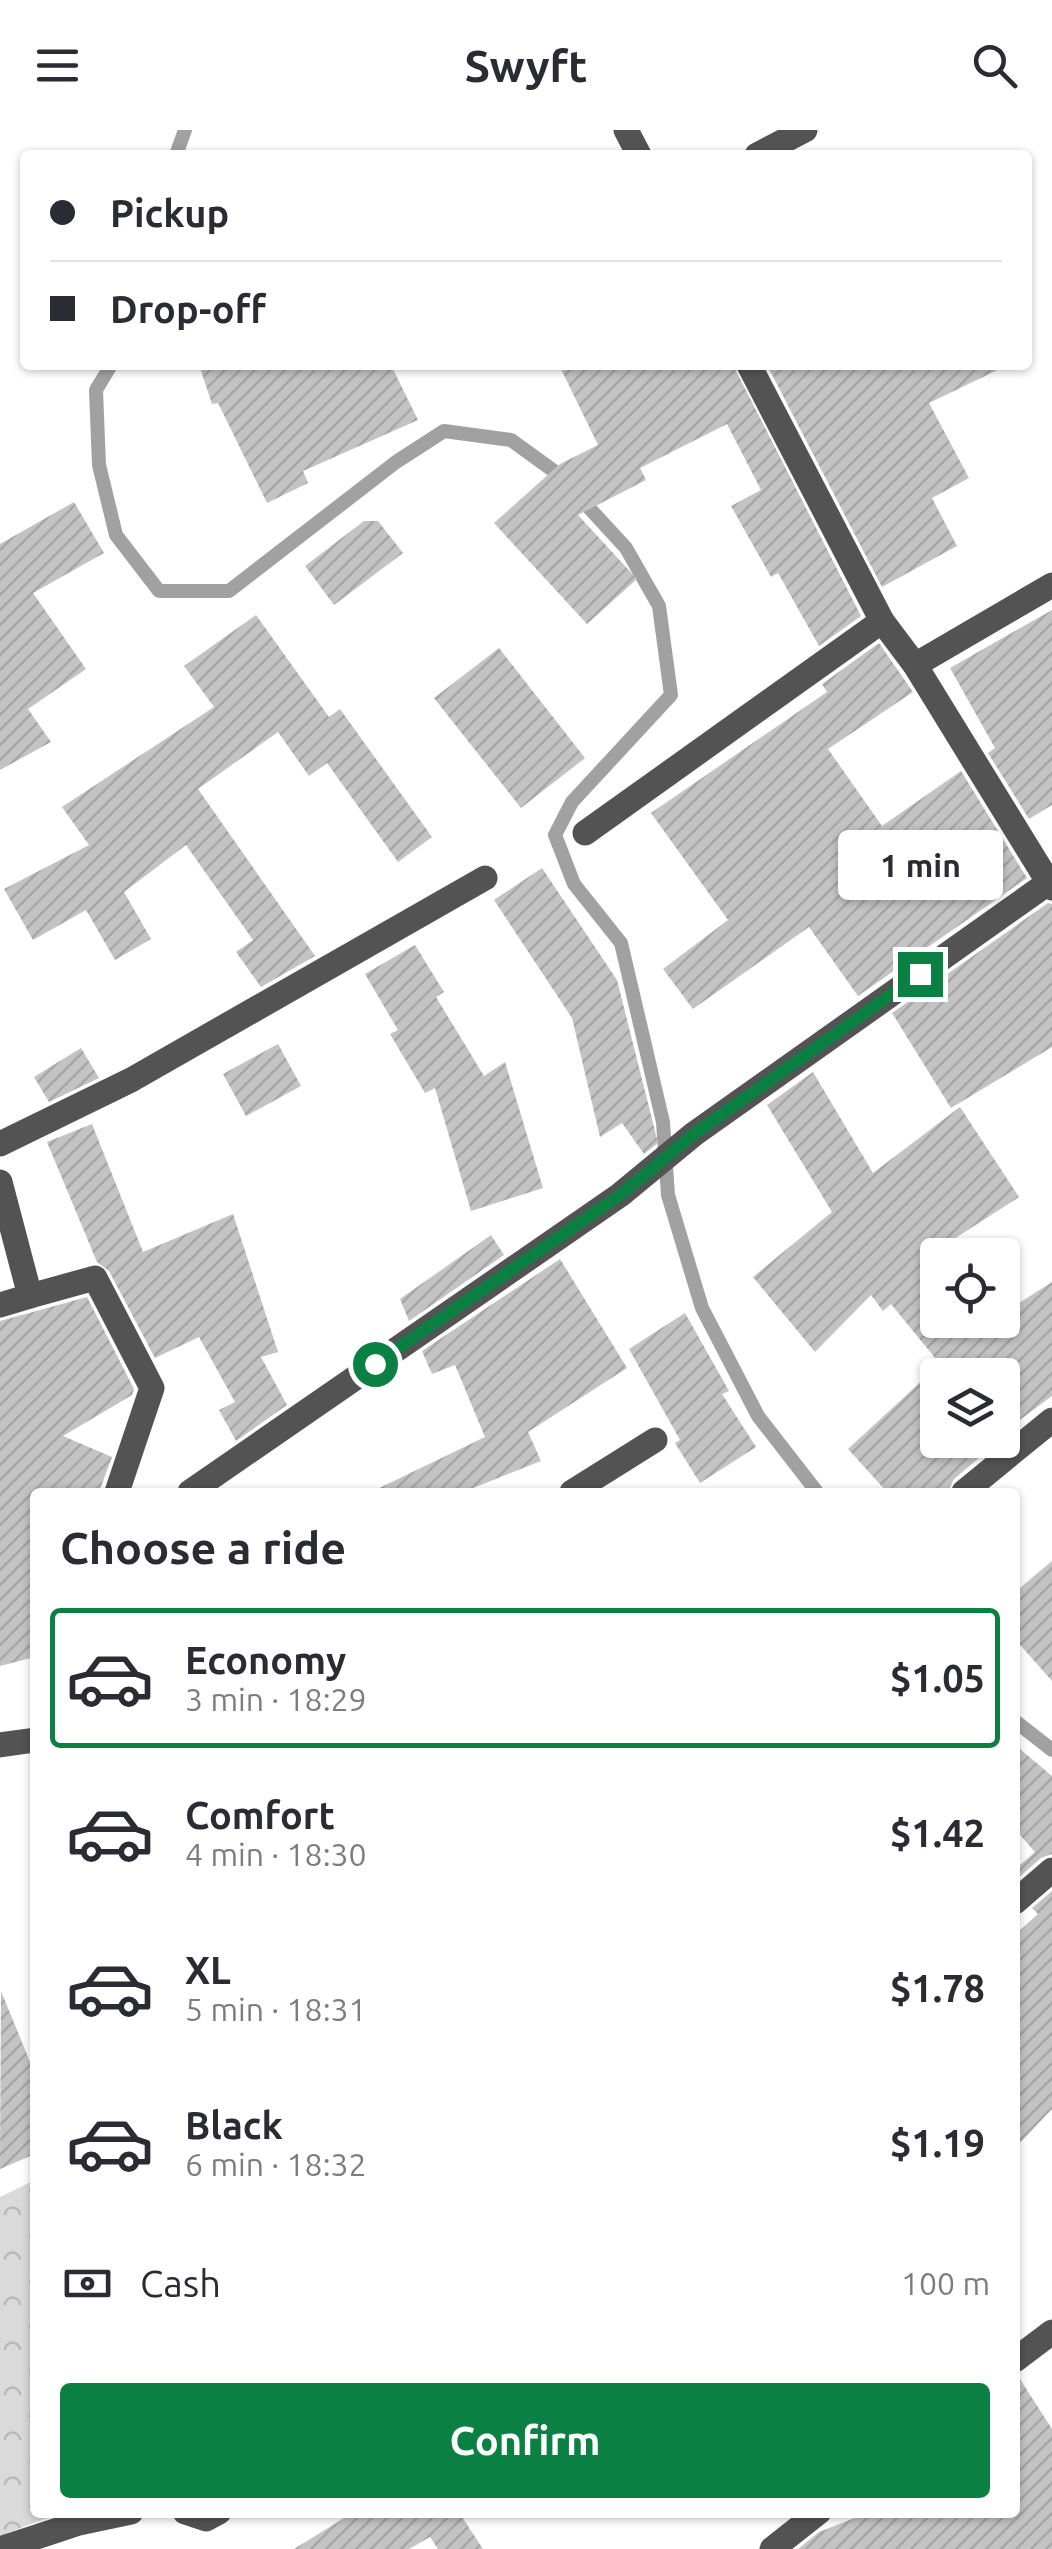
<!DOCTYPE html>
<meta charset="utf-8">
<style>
:root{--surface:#fff;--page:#f2f2f3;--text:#2b2b33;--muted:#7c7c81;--line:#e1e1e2;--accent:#0b8043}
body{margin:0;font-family:Ubuntu,sans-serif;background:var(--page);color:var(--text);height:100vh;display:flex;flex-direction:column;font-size:38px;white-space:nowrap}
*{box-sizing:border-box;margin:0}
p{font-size:32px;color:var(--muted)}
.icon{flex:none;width:55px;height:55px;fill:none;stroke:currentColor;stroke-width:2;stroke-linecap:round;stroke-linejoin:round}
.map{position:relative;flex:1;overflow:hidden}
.drawer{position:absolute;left:30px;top:1358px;width:990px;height:1030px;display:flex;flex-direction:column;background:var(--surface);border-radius:10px;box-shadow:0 2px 8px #0004}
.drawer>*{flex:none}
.hud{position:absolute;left:20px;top:20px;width:1012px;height:220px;border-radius:10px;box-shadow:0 2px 8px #0004;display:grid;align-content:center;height:220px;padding:0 30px;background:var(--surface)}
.buttons{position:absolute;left:920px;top:1108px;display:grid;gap:20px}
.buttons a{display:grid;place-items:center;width:100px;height:100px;border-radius:10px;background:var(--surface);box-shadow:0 2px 8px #0004;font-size:50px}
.end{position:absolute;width:45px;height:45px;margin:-22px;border:12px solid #0b8043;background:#fff;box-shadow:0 0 0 5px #fff}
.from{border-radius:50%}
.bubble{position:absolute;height:70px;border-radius:10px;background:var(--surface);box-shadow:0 2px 8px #0004;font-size:32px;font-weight:700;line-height:70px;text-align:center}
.hud b{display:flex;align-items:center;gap:35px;height:95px;font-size:38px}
.hud b+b{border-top:2px solid var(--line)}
.hud i{width:25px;height:25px;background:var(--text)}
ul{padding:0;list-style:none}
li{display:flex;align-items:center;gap:30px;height:140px;margin:0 20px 15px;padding:0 10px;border:5px solid transparent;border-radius:10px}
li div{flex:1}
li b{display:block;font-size:38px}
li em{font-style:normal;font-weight:700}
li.on{border-color:var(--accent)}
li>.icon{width:90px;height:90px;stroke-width:1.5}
h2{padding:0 30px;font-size:45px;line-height:120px}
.pay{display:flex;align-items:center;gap:25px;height:110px;padding:0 30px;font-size:38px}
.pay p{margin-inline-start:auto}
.button{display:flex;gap:20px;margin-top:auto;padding:20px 30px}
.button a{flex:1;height:115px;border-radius:10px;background:var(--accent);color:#fff;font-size:40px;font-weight:700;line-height:115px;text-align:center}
header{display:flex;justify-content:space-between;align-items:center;height:130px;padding:0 30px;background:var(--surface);font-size:45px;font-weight:700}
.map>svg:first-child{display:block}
.forest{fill:url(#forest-crowns)}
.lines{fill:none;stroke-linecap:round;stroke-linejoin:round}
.stream{stroke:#a1a1a1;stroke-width:14}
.building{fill:url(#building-hatch)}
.minor{stroke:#535353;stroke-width:25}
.route{stroke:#0b8043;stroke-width:12}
</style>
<header><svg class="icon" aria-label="menu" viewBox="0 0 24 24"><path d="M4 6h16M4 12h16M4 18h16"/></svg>Swyft<svg class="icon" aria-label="search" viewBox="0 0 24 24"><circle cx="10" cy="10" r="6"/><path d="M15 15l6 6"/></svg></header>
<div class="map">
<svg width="1052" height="2419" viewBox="0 0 1052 2419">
<defs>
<pattern id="forest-crowns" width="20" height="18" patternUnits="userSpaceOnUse" patternTransform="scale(2.5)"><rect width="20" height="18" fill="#dadada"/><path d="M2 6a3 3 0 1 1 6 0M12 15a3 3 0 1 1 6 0" fill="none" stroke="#b9b9b9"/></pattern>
<pattern id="building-hatch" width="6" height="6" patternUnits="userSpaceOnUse" patternTransform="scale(2.5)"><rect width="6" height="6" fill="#c3c3c3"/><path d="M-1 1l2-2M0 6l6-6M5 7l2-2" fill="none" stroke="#a6a6a6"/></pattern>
</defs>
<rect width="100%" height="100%" fill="#fff"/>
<!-- forest -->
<polygon class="forest" points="35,2050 35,2382 60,2383 0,2406 0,2067"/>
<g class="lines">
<!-- stream -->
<g class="stream">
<polyline points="176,25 185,0"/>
<polyline points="111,235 96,260 99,335 116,405 159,461 229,461 396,332 444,301 511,310 558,344 626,418 659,476 671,565 572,672 555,705 574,754 621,813 663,992 668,1065 702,1178 758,1286 817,1362"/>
<polyline points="1015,1591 1052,1620"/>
</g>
</g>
<!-- building -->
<g class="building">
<polygon points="199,235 391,235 418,290 303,341 308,353 267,373 218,273 212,274"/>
<polygon points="559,235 733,235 861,486 819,516 778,443 771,447 731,376 761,360 727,294 640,338 646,350 578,385 637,449 587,494 494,393 560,334 598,315"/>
<polygon points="767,235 1008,235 929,273 969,348 932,368 957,416 882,457"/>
<polygon points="74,372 104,423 33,463 86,539 28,579 51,612 0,640 0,414"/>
<polygon points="364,391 378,391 403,423 334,475 305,436"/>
<polygon points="1052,480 1052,675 1029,689 988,623 995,618 950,538"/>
<polygon points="256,485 329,587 340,579 432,707 398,732 327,633 309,646 278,602 198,659 315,826 261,857 236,822 253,810 186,715 124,762 151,809 115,830 86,780 33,810 4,759 89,715 62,677 214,577 184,536"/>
<polygon points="879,513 913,562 828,619 882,696 961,641 1027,748 858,866 809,797 693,879 663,839 728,790 651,683 827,562 822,554"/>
<polygon points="499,518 585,628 521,678 434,568"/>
<polygon points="542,738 617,850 658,1013 644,1024 622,993 600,1007 572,888 494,770"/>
<polygon points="1048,773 1052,774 1052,917 951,978 892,883"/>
<polygon points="415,815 444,862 436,867 484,946 505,932 543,1058 471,1081 435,958 425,963 390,904 398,900 365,844"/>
<polygon points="278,914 301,956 246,986 223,944"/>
<polygon points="81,918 99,948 49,972 34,947"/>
<polygon points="813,942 873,1043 960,977 1019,1067 926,1127 938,1141 938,1190 1002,1190 1002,1184 1052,1152 1052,1266 1002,1303 1002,1245 938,1245 938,1310 994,1310 975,1324 979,1328 954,1349 948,1362 887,1362 848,1319 940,1234 891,1174 883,1181 871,1165 815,1222 753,1147 832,1082 767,975"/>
<polygon points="92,994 143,1122 233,1084 278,1222 261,1227 287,1275 236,1311 219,1280 235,1272 199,1207 155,1228 109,1141 97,1132 47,1012"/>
<polygon points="491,1105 504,1125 409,1191 400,1169"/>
<polygon points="560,1129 627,1238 528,1302 541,1331 463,1362 371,1362 485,1307 455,1235 432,1244 422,1221"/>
<polygon points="87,1167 134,1259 132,1265 63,1306 112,1327 99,1362 35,1362 35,1527 0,1536 0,1191"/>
<polygon points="685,1183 729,1261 722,1264 756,1317 700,1353 675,1313 680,1310 629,1219"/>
<polygon points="1052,1431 1052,1551 1015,1509 1015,1462"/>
<polygon points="1015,1615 1052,1646 1052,1724 1041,1728 1015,1751 1015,1739 1035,1722 1015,1699"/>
<polygon points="1052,1761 1052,1979 1015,2018 1015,1805 1038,1784 1032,1778"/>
<polygon points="1,1861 35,1944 35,2024 0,2039"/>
<polygon points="1015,2246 1018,2246 1052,2299 1052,2419 798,2419 819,2402 870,2382 1015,2382"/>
<polygon points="354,2382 469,2382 462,2387 483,2419 438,2419 430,2407 409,2419 294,2419"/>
</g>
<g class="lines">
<!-- minor -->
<g class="minor">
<polyline points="626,0 639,25"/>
<polyline points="757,25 805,0"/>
<polyline points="749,235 882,491 915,535 1052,758"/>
<polyline points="915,535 1052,455"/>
<polyline points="585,703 882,491"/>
<polyline points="0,1014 131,950 485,748"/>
<polyline points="0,1052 30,1166 0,1175"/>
<polyline points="30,1166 95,1148 152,1258 117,1362"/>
<polyline points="190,1362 620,1065 694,1004 1048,753"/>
<polyline points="572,1362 655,1310"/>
<polyline points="964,1362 1052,1290"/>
<polyline points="0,1615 35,1610"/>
<polyline points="1015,1772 1052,1740"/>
<polyline points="1015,2230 1052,2202"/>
<polyline points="185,2382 206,2389 219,2382"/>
<polyline points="0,2419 79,2393 131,2382"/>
<polyline points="772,2419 819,2382"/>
</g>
</g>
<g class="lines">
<!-- route -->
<polyline class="route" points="375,1234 620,1065 694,1004 920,844"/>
</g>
</svg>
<div class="buttons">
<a><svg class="icon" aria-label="locate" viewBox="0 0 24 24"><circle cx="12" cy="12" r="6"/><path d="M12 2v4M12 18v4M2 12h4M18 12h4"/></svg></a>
<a><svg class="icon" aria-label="layers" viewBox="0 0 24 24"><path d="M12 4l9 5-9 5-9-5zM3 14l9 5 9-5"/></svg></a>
</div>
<i class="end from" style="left:375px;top:1234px"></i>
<i class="end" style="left:920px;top:844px"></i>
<div class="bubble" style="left:838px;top:700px;width:165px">1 min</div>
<div class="hud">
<b><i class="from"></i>Pickup</b>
<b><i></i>Drop-off</b>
</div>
<section class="drawer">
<h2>Choose a ride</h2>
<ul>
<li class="on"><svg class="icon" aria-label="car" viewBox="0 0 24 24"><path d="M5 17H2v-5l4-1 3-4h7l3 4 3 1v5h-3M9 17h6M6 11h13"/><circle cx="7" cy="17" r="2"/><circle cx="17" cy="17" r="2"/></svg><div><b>Economy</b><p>3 min · 18:29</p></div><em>$1.05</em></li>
<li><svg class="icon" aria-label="car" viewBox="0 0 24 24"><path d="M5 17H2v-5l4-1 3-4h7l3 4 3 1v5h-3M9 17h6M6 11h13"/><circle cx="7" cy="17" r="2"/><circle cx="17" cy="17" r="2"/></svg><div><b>Comfort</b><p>4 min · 18:30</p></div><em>$1.42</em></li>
<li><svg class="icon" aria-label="car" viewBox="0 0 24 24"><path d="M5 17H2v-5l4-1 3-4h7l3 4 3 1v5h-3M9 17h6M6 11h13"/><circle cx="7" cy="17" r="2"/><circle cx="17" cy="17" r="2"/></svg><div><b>XL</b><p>5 min · 18:31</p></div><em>$1.78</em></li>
<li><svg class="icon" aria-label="car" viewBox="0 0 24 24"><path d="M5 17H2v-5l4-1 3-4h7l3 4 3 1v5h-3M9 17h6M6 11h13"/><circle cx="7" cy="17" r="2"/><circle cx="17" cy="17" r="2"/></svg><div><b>Black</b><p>6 min · 18:32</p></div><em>$1.19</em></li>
</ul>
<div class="pay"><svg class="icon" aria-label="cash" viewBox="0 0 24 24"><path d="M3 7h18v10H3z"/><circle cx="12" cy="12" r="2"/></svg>Cash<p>100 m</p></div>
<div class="button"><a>Confirm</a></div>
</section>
</div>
